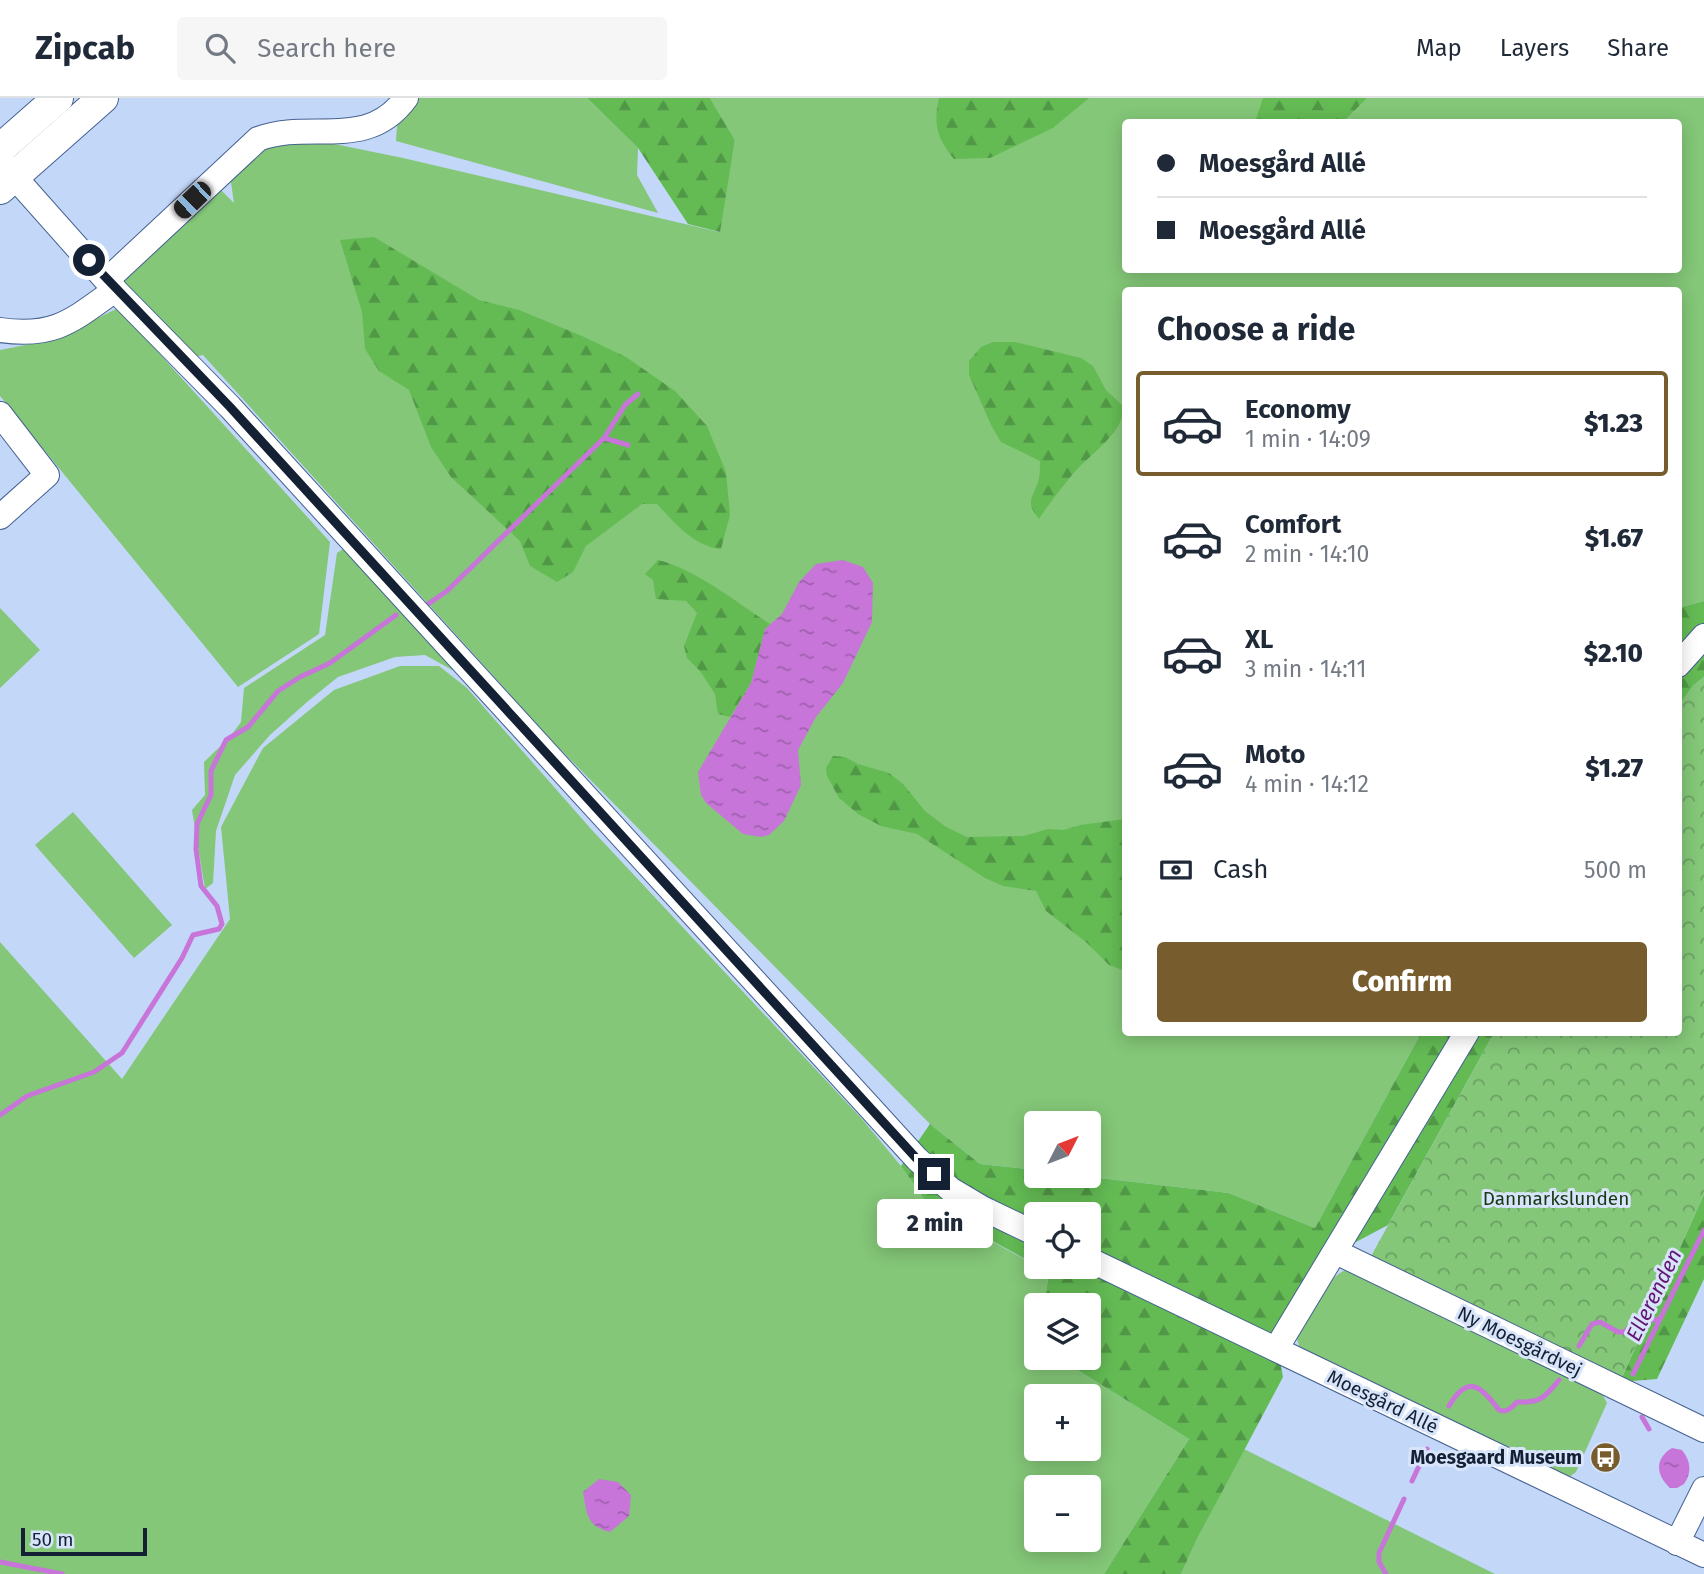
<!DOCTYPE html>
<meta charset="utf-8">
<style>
:root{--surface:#fff;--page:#f6f6f7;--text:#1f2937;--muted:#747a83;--line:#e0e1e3;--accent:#775d2e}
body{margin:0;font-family:"Fira Sans",sans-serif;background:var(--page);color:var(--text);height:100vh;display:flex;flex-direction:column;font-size:26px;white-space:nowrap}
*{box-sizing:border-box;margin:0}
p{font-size:23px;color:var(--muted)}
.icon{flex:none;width:38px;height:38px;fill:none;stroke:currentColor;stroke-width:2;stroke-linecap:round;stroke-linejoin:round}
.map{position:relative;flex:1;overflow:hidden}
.side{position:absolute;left:1122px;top:189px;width:560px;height:749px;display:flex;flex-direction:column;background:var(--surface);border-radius:7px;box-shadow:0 4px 18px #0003}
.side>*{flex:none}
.top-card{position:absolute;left:1122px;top:21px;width:560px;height:154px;border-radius:7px;box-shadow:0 4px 18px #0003;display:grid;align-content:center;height:154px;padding:0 35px;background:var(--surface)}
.needle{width:46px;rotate:48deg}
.buttons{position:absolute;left:1024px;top:1013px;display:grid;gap:14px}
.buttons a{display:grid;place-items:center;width:77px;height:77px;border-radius:7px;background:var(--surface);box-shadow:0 4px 18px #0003;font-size:35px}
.scale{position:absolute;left:21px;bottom:18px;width:126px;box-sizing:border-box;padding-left:7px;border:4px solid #142034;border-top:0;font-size:19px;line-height:24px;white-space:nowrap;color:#142034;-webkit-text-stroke:5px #d7e4fa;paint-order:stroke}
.end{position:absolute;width:32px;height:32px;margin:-16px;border:9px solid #142034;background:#fff;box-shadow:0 0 0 4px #fff}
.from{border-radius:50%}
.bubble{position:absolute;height:49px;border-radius:7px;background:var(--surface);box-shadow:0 4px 18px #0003;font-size:23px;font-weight:800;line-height:49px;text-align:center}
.car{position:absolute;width:21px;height:42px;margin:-21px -10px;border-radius:9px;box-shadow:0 0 5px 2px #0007;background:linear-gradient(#222 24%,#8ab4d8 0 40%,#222 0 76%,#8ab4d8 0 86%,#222 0)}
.top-card b{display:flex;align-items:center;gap:24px;height:66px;font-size:26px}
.top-card b+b{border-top:2px solid var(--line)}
.top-card i{width:18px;height:18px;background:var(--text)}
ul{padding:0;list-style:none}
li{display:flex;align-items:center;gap:21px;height:105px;margin:0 14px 10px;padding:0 21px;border:4px solid transparent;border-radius:7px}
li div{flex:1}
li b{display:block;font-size:26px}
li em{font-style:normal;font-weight:800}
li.active{border-color:var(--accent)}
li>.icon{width:63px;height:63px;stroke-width:1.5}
h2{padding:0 35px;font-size:32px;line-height:84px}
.pay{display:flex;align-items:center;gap:18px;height:77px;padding:0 35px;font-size:26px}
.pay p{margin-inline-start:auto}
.action{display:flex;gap:14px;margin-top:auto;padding:14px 35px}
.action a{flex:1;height:80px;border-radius:7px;background:var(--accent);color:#fff;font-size:28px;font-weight:800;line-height:80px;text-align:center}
header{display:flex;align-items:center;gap:42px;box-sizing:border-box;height:98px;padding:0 35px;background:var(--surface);border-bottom:2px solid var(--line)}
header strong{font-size:33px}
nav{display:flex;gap:38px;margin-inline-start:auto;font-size:24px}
.search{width:490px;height:63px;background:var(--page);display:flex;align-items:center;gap:18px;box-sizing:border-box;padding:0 24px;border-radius:7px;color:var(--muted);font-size:26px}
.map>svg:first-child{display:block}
.grass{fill:#84c778;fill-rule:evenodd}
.forest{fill:url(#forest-firs)}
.park{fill:url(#park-crowns)}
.water{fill:url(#water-ripples)}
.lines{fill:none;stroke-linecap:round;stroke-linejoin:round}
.stream{stroke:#c775d8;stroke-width:5}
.minor-casing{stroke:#456191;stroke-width:26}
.major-casing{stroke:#456191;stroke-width:32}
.minor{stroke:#fff;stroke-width:24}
.major{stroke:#fff;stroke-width:30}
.route{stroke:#142034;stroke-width:9}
.labels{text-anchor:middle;stroke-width:6;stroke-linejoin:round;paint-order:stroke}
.park-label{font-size:19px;fill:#163810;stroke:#d7e4fa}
.street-label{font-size:19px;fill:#142034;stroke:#d7e4fa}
.poi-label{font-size:19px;font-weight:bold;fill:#142034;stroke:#d7e4fa;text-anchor:end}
.water-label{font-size:21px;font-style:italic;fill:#621671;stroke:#d7e4fa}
</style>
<header>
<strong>Zipcab</strong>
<div class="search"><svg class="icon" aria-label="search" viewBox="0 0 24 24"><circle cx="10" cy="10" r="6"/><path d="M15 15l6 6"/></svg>Search here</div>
<nav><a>Map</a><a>Layers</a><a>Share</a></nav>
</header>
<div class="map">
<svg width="1704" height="1476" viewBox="0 0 1704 1476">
<defs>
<pattern id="forest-firs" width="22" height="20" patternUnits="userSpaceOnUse" patternTransform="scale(1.75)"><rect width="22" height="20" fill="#64bb54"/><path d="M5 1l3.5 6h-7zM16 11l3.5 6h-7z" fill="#519846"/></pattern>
<pattern id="park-crowns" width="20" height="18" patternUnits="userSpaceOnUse" patternTransform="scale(1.75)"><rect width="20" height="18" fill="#84c778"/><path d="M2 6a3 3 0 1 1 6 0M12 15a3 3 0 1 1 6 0" fill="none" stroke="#6ba163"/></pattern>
<pattern id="water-ripples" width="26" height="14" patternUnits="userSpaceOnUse" patternTransform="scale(1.75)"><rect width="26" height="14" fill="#c775d8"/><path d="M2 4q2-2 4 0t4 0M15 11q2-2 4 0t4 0" fill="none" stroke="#a060b0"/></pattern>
</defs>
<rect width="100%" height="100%" fill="#c3d7f8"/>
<!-- grass -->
<g class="grass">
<polygon points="417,0 587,0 638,50 637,77 658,115 396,43 397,28"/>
<path d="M710 0H1704V503L1678 510V192H1125V934L1421 935 1315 1130 1229 1095 1082 1078H1088V1026H1036V1072L980 1066 930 1026 554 645 203 257 190 260 123 182 220 91 234 105 230 78 256 49 305 40 403 60 719 134 735 42ZM1125 24H1678V172H1125Z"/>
<polygon points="118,210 330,444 319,536 238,589 0,298 0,252 56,241"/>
<polygon points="346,449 459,571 456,574 425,557 395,559 338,579 307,604 270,637 235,677 216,733 213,785 205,791 192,712 205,697 204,664 230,639 241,624 244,590 325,537 337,455"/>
<polygon points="0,510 40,552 0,590"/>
<path d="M400 568H439L467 590 591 731 862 1021 901 1068 929 1108 1049 1175 1044 1207 1036 1208V1260H1058L1189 1341 1104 1476H0V844L122 981 230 821 221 729 263 650 334 592ZM1036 1298H1088V1351H1036ZM1036 1390H1088V1442H1036Z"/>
<polygon points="73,714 172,827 134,860 35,747"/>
<path d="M1347 1171 1599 1290 1607 1305 1576 1374 1567 1381 1300 1251 1297 1241 1299 1234C1312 1212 1323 1182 1347 1171Z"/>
<polygon points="1244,1351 1495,1476 1181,1476 1197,1441"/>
</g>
<!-- forest -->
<g class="forest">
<polygon points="587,0 710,0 735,42 720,134 688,126 638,50"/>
<path d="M939 0H1089L1053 30 990 60 954 61C937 40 933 26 939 0Z"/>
<polygon points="1263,0 1367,0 1343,24 1255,24"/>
<path d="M374 139 479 202 519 212 582 238 626 259 675 293 707 328 726 374 730 417 721 451C693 448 675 425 657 406H642L586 448 573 474 557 484 530 468 520 443 451 379 431 349 409 292 379 273 365 251 362 214 340 142Z"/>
<path d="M993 244H1015L1081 260 1093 268 1106 292 1124 309C1122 338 1090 355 1072 377 1061 391 1049 405 1039 421 1023 402 1035 399 1039 380 1040 375 1040 368 1040 363L1001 344 991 327 969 277V263L981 249Z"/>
<path d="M658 462C696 471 737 505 770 526L765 532 751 585 730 619 718 616 715 596 700 573 687 560 684 548 697 515 686 503 656 501 653 482 645 476Z"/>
<polygon points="1704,503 1704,579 1693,588 1678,609 1678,510"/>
<polygon points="833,658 845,659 858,666 889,675 903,686 925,713 946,729 967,739 1024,738 1048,731 1064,732 1080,727 1125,721 1125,873 1109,867 1087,845 1046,813 1036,793 1003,788 985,780 917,736 881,728 858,716 839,700 827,678 826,670"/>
<polygon points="1421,935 1494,935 1388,1127 1356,1144 1337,1138 1274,1232 1283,1279 1197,1441 1181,1476 1104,1476 1189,1341 1058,1260 1088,1260 1088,1208 1044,1207 1049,1175 1039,1169 1088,1169 1088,1116 1036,1116 1036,1167 929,1108 901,1068 930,1026 980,1066 1036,1072 1036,1078 1082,1078 1229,1095 1315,1130"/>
<polygon points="1704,1096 1704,1181 1657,1281 1620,1284"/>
</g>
<!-- park -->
<polygon class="park" points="1704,579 1704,1096 1620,1284 1370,1160 1494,935 1678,934 1678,609 1693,588"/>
<!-- water -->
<g class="water">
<polygon points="843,462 863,469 873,485 872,524 843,585 816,619 798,652 801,687 784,723 769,737 761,739 743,736 706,705 701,697 698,674 751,585 765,531 782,516 799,484 816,466"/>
<path d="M1672 1350 1682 1352C1691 1363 1692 1375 1684 1386L1677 1390H1670C1656 1377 1654 1361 1672 1350Z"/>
<path d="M599 1381 618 1384 631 1397 629 1418 610 1434C586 1428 587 1416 583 1394Z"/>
</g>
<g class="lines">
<!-- stream -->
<g class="stream">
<polyline points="604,340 628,347"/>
<polyline points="428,506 447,493 604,340 625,307 638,296"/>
<polyline points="0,1017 27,998 94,974 122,955 182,860 193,837 219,831 222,826 217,808 201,788 196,751 197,726 211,697 211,673 226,642 248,629 278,593 300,579 330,565 396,517"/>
<polyline points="1579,1248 1592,1226 1600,1224 1618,1234 1624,1234 1634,1225 1660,1221"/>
<polyline points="1633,1276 1704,1132"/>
<path d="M1449 1308C1468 1275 1482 1289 1499 1312 1507 1315 1511 1310 1517 1304 1541 1305 1544 1300 1559 1282"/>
<polyline points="1642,1319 1649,1331"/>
<polyline points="1412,1383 1427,1351"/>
<polyline points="0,1464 62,1476"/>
<polyline points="1386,1476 1379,1464 1379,1455 1404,1401"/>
</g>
<defs>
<g id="minor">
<polyline points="3,66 115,192 230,309 917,1061 950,1091 982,1110 1036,1136"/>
<path d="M107 182 258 41C310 21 367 54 406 0"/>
<path d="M0 232C55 240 73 222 115 192"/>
<polyline points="0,316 47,377 0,419"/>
<polyline points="1678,567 1704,538"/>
<polyline points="1336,1154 1704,1332"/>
<polyline points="1088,1161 1704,1457"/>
<polyline points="1276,1251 1467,934"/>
<polyline points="1677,1445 1704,1391"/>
</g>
<g id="major">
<polyline points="0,51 58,0"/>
<polyline points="0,91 103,0"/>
</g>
</defs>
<!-- minor casing -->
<use href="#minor" class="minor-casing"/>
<!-- major casing -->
<use href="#major" class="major-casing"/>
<!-- minor -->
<use href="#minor" class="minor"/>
<!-- major -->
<use href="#major" class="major"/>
</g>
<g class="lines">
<!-- route -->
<polyline class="route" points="89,162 230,309 917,1061 934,1076"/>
</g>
<!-- icons -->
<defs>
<symbol id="bus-disc" viewBox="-11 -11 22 22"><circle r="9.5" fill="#775d2e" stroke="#d7e4fa"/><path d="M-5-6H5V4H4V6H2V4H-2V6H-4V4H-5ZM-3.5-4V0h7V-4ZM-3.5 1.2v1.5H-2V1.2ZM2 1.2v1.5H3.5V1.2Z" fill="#fff"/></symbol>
</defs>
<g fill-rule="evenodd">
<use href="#bus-disc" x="1588" y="1342" width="35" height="35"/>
</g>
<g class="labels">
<!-- park labels -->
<g class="park-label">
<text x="1556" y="1107">Danmarkslunden</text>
</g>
<!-- street labels -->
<g class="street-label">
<text transform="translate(1520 1243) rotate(26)" y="7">Ny Moesgårdvej</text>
<text transform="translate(1383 1303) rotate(26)" y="7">Moesgård Allé</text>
</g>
<!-- poi labels -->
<g class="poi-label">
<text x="1582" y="1366">Moesgaard Museum</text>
</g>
<!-- water labels -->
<g class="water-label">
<text transform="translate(1654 1197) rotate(-64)" y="7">Ellerenden</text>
</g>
</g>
</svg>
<div class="buttons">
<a><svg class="needle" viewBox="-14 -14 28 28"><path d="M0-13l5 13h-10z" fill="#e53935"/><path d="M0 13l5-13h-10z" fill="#747a83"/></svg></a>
<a><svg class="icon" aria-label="locate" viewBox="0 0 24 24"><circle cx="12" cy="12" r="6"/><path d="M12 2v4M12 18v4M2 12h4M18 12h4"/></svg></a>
<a><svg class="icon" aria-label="layers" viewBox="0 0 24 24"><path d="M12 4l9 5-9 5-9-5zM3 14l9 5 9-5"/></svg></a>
<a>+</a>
<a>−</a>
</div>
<div class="scale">50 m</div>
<i class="end from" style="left:89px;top:162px"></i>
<i class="end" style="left:934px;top:1076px"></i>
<div class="bubble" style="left:877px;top:1101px;width:116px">2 min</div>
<i class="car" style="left:192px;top:102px;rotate:226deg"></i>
<div class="top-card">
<b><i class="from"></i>Moesgård Allé</b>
<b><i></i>Moesgård Allé</b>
</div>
<section class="side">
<h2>Choose a ride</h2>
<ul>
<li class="active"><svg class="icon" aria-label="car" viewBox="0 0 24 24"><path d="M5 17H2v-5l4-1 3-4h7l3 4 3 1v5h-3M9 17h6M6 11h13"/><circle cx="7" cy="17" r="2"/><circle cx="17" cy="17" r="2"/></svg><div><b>Economy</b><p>1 min · 14:09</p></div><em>$1.23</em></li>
<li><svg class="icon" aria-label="car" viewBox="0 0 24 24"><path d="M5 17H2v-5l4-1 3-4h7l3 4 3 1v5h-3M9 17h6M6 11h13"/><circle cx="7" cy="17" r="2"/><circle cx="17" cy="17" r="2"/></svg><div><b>Comfort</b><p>2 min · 14:10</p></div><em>$1.67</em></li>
<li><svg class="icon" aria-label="car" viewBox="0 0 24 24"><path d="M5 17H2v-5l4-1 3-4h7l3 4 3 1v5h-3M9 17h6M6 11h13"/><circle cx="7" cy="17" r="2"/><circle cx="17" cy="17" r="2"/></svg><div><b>XL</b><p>3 min · 14:11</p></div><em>$2.10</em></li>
<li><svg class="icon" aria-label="car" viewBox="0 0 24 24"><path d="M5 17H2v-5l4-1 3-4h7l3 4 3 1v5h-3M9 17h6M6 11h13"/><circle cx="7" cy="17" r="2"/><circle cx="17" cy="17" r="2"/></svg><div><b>Moto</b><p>4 min · 14:12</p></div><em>$1.27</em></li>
</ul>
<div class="pay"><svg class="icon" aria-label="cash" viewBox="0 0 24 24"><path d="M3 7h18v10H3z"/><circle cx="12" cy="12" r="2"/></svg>Cash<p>500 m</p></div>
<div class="action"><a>Confirm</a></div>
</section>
</div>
